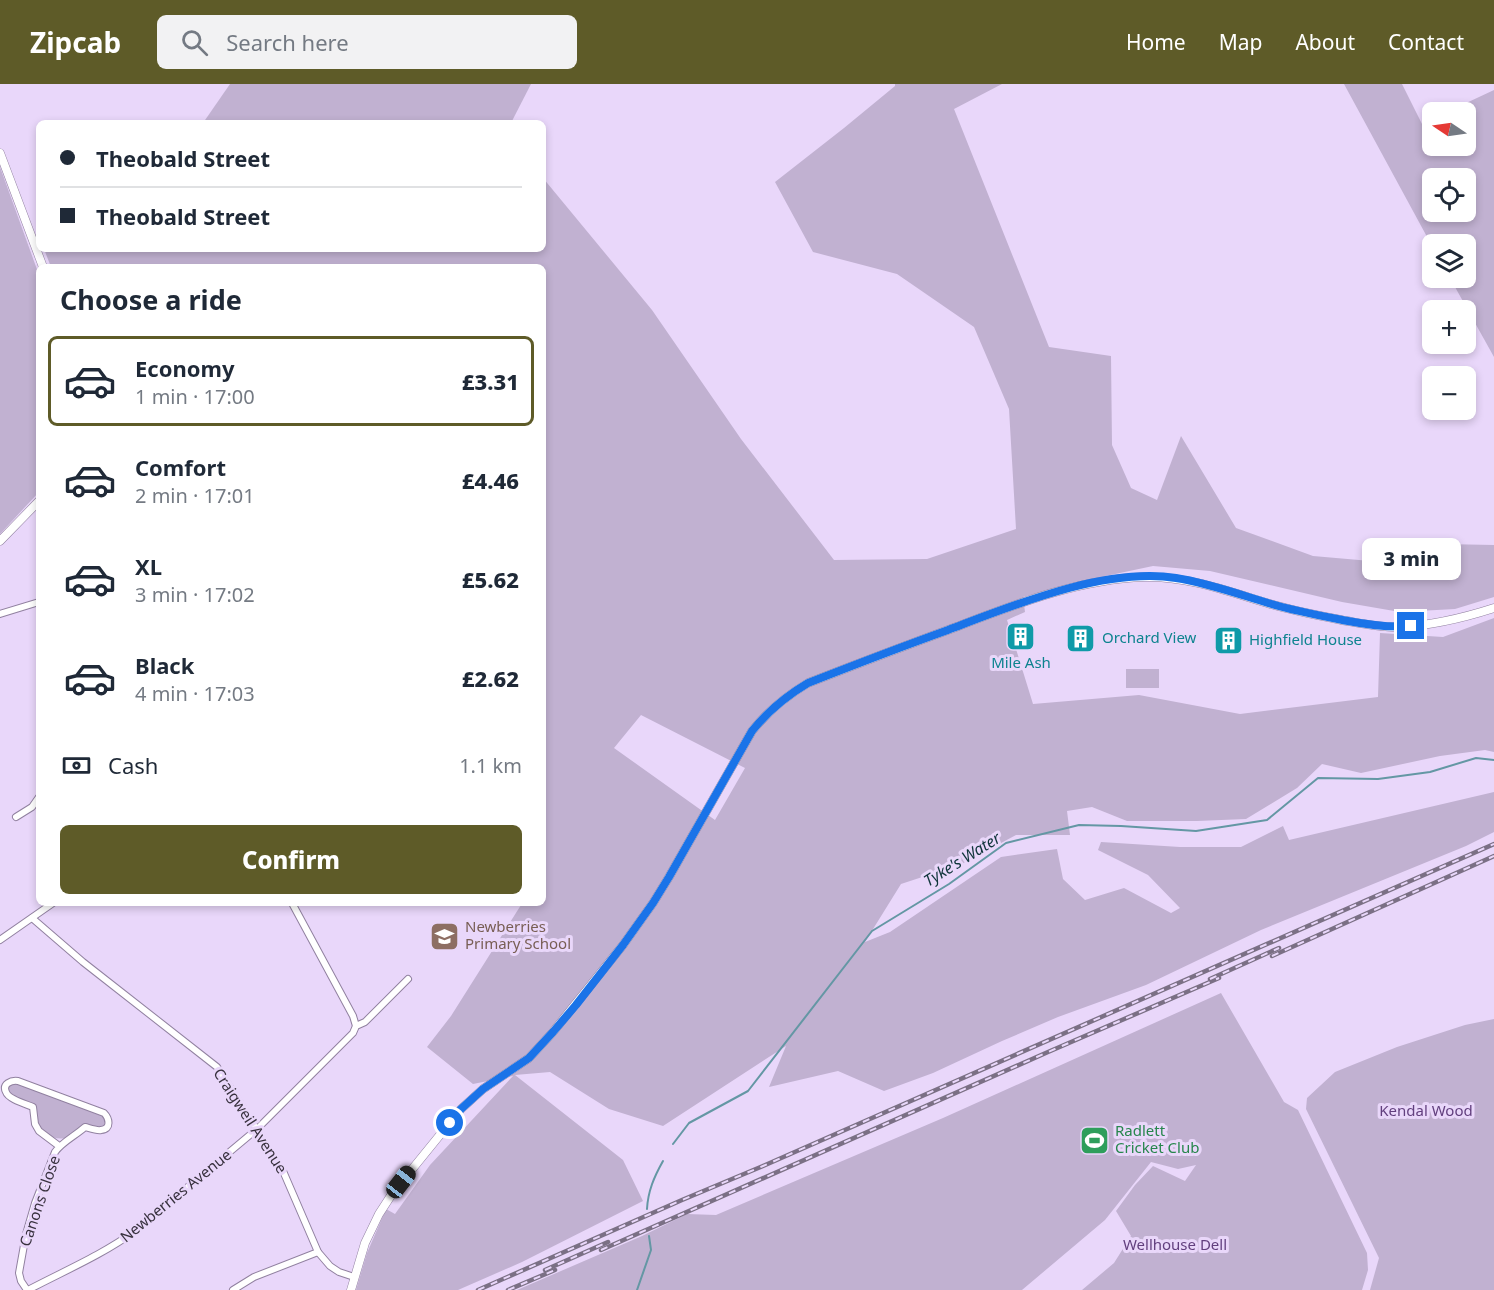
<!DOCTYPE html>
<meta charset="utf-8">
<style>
:root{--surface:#fff;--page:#f2f2f3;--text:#1f2937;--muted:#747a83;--line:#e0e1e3;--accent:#5e5b28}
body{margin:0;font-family:"Noto Sans",sans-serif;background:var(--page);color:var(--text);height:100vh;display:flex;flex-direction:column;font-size:22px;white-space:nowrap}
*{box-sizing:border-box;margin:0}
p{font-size:20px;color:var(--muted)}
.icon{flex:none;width:33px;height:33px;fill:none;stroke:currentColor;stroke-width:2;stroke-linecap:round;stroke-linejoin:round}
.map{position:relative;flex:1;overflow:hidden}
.details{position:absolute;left:36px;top:180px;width:510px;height:642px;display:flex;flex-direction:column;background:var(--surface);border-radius:9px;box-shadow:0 3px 9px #0003}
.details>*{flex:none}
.hud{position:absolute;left:36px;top:36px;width:510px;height:132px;border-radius:9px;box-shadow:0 3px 9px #0003;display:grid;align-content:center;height:132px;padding:0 24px;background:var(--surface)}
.needle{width:39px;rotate:283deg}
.fabs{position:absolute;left:1422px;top:18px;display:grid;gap:12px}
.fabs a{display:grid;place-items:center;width:54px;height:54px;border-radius:9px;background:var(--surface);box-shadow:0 3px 9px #0003;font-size:30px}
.end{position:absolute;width:27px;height:27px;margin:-14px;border:8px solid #1a73e8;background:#fff;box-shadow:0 0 0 3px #fff}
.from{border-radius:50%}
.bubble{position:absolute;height:42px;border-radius:9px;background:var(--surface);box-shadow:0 3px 9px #0003;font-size:20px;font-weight:800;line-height:42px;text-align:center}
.car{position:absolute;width:18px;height:36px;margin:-18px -9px;border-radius:8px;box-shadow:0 0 4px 2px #0007;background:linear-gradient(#222 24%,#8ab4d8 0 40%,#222 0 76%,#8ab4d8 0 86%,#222 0)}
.hud b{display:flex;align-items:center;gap:21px;height:57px;font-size:22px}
.hud b+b{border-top:2px solid var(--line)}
.hud i{width:15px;height:15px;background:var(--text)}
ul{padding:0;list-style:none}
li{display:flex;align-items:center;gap:18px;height:90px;margin:0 12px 9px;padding:0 12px;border:3px solid transparent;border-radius:9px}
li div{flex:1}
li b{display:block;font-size:22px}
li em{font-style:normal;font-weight:800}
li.active{border-color:var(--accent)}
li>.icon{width:54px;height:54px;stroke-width:1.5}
h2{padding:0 24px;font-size:27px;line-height:72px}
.pay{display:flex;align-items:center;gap:15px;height:66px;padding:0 24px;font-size:22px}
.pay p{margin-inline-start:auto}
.action{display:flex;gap:12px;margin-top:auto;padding:12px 24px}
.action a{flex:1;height:69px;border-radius:9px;background:var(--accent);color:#fff;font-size:24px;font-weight:800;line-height:69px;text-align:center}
header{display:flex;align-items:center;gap:36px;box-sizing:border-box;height:84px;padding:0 30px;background:var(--accent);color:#fff}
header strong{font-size:28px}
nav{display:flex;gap:33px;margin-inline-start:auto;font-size:21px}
.search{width:420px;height:54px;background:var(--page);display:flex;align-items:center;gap:15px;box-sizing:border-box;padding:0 21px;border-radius:9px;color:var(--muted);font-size:22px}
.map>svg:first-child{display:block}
.green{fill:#c1b1d1;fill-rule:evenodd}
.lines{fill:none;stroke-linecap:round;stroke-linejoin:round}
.stream{stroke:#6497a4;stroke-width:2}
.minor-casing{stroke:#9181a0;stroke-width:8}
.tertiary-casing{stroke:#9181a0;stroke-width:9}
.minor{stroke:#fff;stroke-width:6}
.tertiary{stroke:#fff;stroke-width:8}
.rail-casing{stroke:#7b7085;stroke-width:4.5}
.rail{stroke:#e9d7fa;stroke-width:2;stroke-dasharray:7;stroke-linecap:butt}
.route{stroke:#1a73e8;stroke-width:8}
.labels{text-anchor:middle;stroke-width:6;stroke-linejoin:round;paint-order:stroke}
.culture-label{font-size:15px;fill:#0d838f;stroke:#e9d7fa;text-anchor:start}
.education-label{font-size:15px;fill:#785e54;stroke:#e9d7fa;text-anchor:start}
.park-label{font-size:15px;fill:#623f7e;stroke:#e9d7fa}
.street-label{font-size:15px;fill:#38313e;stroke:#e9d7fa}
.leisure-label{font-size:15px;fill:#27864d;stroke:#e9d7fa;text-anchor:start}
.water-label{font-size:16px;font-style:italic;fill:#10353b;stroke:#e9d7fa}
</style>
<header>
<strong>Zipcab</strong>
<div class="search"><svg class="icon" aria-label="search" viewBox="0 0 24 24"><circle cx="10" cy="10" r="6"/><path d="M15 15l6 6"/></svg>Search here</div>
<nav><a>Home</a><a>Map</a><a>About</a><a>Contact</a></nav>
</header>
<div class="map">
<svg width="1494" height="1206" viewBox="0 0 1494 1206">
<rect width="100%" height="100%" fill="#e9d7fa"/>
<!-- green -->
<g class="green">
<polygon points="230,0 531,0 511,39 203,39"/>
<path d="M895 0H1002L954 25 1049 263 1111 272 1112 361 1131 404 1157 416 1181 352 1236 444 1313 472 1382 478 1443 460 1494 461V513L1455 525 1400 528 1342 518 1210 487 1153 482 1082 497 1023 513 1025 528 1007 536 1033 620 1139 611 1240 630 1378 613 1380 549 1443 553 1494 534V668L1485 666 1440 672 1361 689 1322 680 1297 704 1246 735 1197 737H1127L1092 723 1067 727 1070 751H1016L962 780 901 800 865 858 890 848 1001 773 1057 765 1063 795 1085 816 1124 804 1171 829 1180 824 1148 791 1098 766 1101 758 1180 763H1241L1283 742 1289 756 1494 708V748L1466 762 1261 846 1146 901 1058 933 1002 957 933 989 884 1007 838 987 769 1003 786 962 663 1042 609 1025 550 988 515 991 623 1076 643 1117 522 1178 458 1206H356L367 1169 386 1125 395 1130 430 1081 513 992 473 1000 427 963 451 932 521 821V819H543V183H51L44 165H543V94L652 226 741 355 834 476 927 475 1016 445 1009 325 974 243 897 190 813 168 775 98 844 44 895 2ZM641 631 745 684 715 736 614 664Z"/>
<path d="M1344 0H1402L1422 40 1432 35V62H1466V28H1447L1494 6V273L1450 194H1466V160H1432V162ZM1432 94H1466V128H1432Z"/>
<polygon points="0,83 39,191 39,408 0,450"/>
<rect x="1126" y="585" width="33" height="19"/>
<polygon points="1221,909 1284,1018 1298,1026 1367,1169 1368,1186 1362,1206 1082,1206 1114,1179 1131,1152 1116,1127 1135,1101 1153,1082 1185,1097 1196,1081 1178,1085 1151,1078 1105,1136 1022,1206 517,1206 642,1152 687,1130 716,1131 943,1034"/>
<polygon points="1494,935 1494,1206 1370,1206 1379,1174 1306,1025 1307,1014 1335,988 1397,963 1465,941"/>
<path d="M15 999 102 1032 105 1033 107 1038 104 1042 99 1044 85 1040C79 1044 75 1050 69 1053 56 1058 41 1050 37 1037 36 1032 36 1027 36 1022L10 1011 7 1003 9 1001Z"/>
</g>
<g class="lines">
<!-- stream -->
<g class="stream">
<polyline points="673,1060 689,1039 748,1007 872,847 949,800 1006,759 1079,741 1121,742 1196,747 1267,736 1318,694 1378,695 1430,688 1476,674 1494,676"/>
<path d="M647 1125C648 1107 654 1093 663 1077"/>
<polyline points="637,1206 651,1166 649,1152"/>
</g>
<defs>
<g id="minor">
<polyline points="0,530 39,518"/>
<polyline points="16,733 32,723 39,713"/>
<polyline points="292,819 353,932 356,942"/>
<polyline points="32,834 83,878 217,983 283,1087 318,1168 330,1182 339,1188 354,1193"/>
<polyline points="0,856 53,819"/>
<path d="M27 1206 21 1197 19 1189 26 1150 35 1119 55 1068C62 1058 75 1052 85 1043 89 1044 97 1047 101 1046 112 1045 109 1034 104 1029L18 997C11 996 2 1000 6 1008 8 1015 26 1020 33 1023L35 1040 39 1047 59 1062"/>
<path d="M28 1206C64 1187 102 1171 135 1147L257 1045 353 949 356 942 365 938 408 895"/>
<polyline points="233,1206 254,1193 318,1168"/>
</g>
<g id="tertiary">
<polyline points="0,69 43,183"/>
<polyline points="0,457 39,417"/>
<path d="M351 1206 365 1159 379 1130 392 1110 461 1025 483 1005 529 974 553 948 623 861 653 819 669 793 752 647C768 627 786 612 808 599 857 580 907 561 956 543 1016 520 1079 495 1144 493 1187 492 1227 507 1267 519 1293 527 1321 532 1347 537 1364 540 1384 544 1401 543 1434 541 1463 534 1494 524"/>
</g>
</defs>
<!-- minor casing -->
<use href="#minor" class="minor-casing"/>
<!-- tertiary casing -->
<use href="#tertiary" class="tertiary-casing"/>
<!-- minor -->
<use href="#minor" class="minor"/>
<!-- tertiary -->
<use href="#tertiary" class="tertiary"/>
<defs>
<g id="rail">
<polyline points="1272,872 1494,772"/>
<polyline points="1210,895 1279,864"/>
<polyline points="601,1166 1048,968 1219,894"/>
<polyline points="545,1186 608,1158"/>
<polyline points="478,1206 682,1116 763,1082 1494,760"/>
<polyline points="508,1206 555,1186"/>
</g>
</defs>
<!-- rail casing -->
<use href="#rail" class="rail-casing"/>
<!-- rail -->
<use href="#rail" class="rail"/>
</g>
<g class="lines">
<!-- route -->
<path class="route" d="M450 1039 461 1025 483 1005 529 974 553 948 576 921 623 861 653 819 669 793 752 647C768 627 786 612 808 599 854 581 901 563 948 546 1014 521 1105 483 1176 494 1208 499 1238 510 1268 519 1294 527 1322 532 1348 537 1369 541 1390 544 1411 542"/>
</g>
<!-- icons -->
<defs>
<symbol id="building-square" viewBox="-11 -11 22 22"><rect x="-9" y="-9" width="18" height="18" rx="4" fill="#0f9aa8" stroke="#e9d7fa"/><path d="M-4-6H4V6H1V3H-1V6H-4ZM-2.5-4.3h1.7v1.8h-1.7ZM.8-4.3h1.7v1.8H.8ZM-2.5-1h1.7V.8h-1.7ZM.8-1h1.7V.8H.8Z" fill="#fff"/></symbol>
<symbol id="school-square" viewBox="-11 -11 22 22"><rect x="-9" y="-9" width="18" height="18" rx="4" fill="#8d6e63" stroke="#e9d7fa"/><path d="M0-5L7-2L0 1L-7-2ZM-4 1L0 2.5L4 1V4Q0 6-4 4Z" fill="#fff"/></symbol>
<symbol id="stadium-square" viewBox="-11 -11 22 22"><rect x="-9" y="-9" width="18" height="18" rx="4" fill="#2e9e5b" stroke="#e9d7fa"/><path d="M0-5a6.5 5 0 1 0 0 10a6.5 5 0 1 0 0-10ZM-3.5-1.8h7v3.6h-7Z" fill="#fff"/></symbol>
</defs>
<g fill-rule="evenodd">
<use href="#building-square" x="1004" y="536" width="33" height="33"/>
<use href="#building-square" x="1064" y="538" width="33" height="33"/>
<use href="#building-square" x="1212" y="540" width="33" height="33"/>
<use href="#school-square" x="428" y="836" width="33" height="33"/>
<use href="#stadium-square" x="1078" y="1040" width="33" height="33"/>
</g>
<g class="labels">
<!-- culture labels -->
<g class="culture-label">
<text x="1102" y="559">Orchard View</text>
<text x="1249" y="561">Highfield House</text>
<text x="1021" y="584" text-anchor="middle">Mile Ash</text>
</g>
<!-- education labels -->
<g class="education-label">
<text x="465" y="848">Newberries<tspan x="465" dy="17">Primary School</tspan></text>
</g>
<!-- park labels -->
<g class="park-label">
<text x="1426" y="1032">Kendal Wood</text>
<text x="1175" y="1166">Wellhouse Dell</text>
</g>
<!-- street labels -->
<g class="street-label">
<text transform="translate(250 1037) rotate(57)" y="5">Craigweil Avenue</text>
<text transform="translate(176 1112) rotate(-39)" y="5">Newberries Avenue</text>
<text transform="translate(40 1117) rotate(-71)" y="5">Canons Close</text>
</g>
<!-- leisure labels -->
<g class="leisure-label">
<text x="1115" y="1052">Radlett<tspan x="1115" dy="17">Cricket Club</tspan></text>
</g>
<!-- water labels -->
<g class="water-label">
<text transform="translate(962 775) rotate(-32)" y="6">Tyke's Water</text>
</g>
</g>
</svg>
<div class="fabs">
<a><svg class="needle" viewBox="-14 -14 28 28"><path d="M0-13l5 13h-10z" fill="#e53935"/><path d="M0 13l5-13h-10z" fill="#747a83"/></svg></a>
<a><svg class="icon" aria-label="locate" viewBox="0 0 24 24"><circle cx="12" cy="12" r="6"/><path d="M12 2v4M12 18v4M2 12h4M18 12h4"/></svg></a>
<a><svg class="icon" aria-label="layers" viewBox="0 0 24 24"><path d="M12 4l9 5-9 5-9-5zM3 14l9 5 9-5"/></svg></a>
<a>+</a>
<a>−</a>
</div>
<i class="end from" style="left:450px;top:1039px"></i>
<i class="end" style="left:1411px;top:542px"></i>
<div class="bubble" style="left:1362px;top:454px;width:99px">3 min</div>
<i class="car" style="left:401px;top:1098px;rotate:38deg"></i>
<div class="hud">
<b><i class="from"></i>Theobald Street</b>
<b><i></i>Theobald Street</b>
</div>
<section class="details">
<h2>Choose a ride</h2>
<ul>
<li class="active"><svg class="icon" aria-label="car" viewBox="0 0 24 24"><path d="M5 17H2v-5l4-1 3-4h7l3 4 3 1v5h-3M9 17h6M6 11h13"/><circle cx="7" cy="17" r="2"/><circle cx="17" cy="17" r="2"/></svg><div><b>Economy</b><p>1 min · 17:00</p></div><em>£3.31</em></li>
<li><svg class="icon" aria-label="car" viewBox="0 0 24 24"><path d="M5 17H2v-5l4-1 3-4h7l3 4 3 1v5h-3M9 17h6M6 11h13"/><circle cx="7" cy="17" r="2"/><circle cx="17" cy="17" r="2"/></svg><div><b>Comfort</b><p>2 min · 17:01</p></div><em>£4.46</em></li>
<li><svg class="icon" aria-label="car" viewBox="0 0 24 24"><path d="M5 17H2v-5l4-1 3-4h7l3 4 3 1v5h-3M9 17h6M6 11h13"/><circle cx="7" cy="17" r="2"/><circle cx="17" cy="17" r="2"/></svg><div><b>XL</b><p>3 min · 17:02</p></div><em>£5.62</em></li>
<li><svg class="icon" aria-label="car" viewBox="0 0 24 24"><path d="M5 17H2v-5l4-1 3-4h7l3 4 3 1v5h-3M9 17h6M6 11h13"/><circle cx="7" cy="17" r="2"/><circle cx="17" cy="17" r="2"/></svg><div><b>Black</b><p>4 min · 17:03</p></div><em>£2.62</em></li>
</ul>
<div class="pay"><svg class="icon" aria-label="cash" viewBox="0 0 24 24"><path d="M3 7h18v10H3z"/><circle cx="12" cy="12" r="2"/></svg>Cash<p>1.1 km</p></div>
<div class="action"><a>Confirm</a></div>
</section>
</div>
